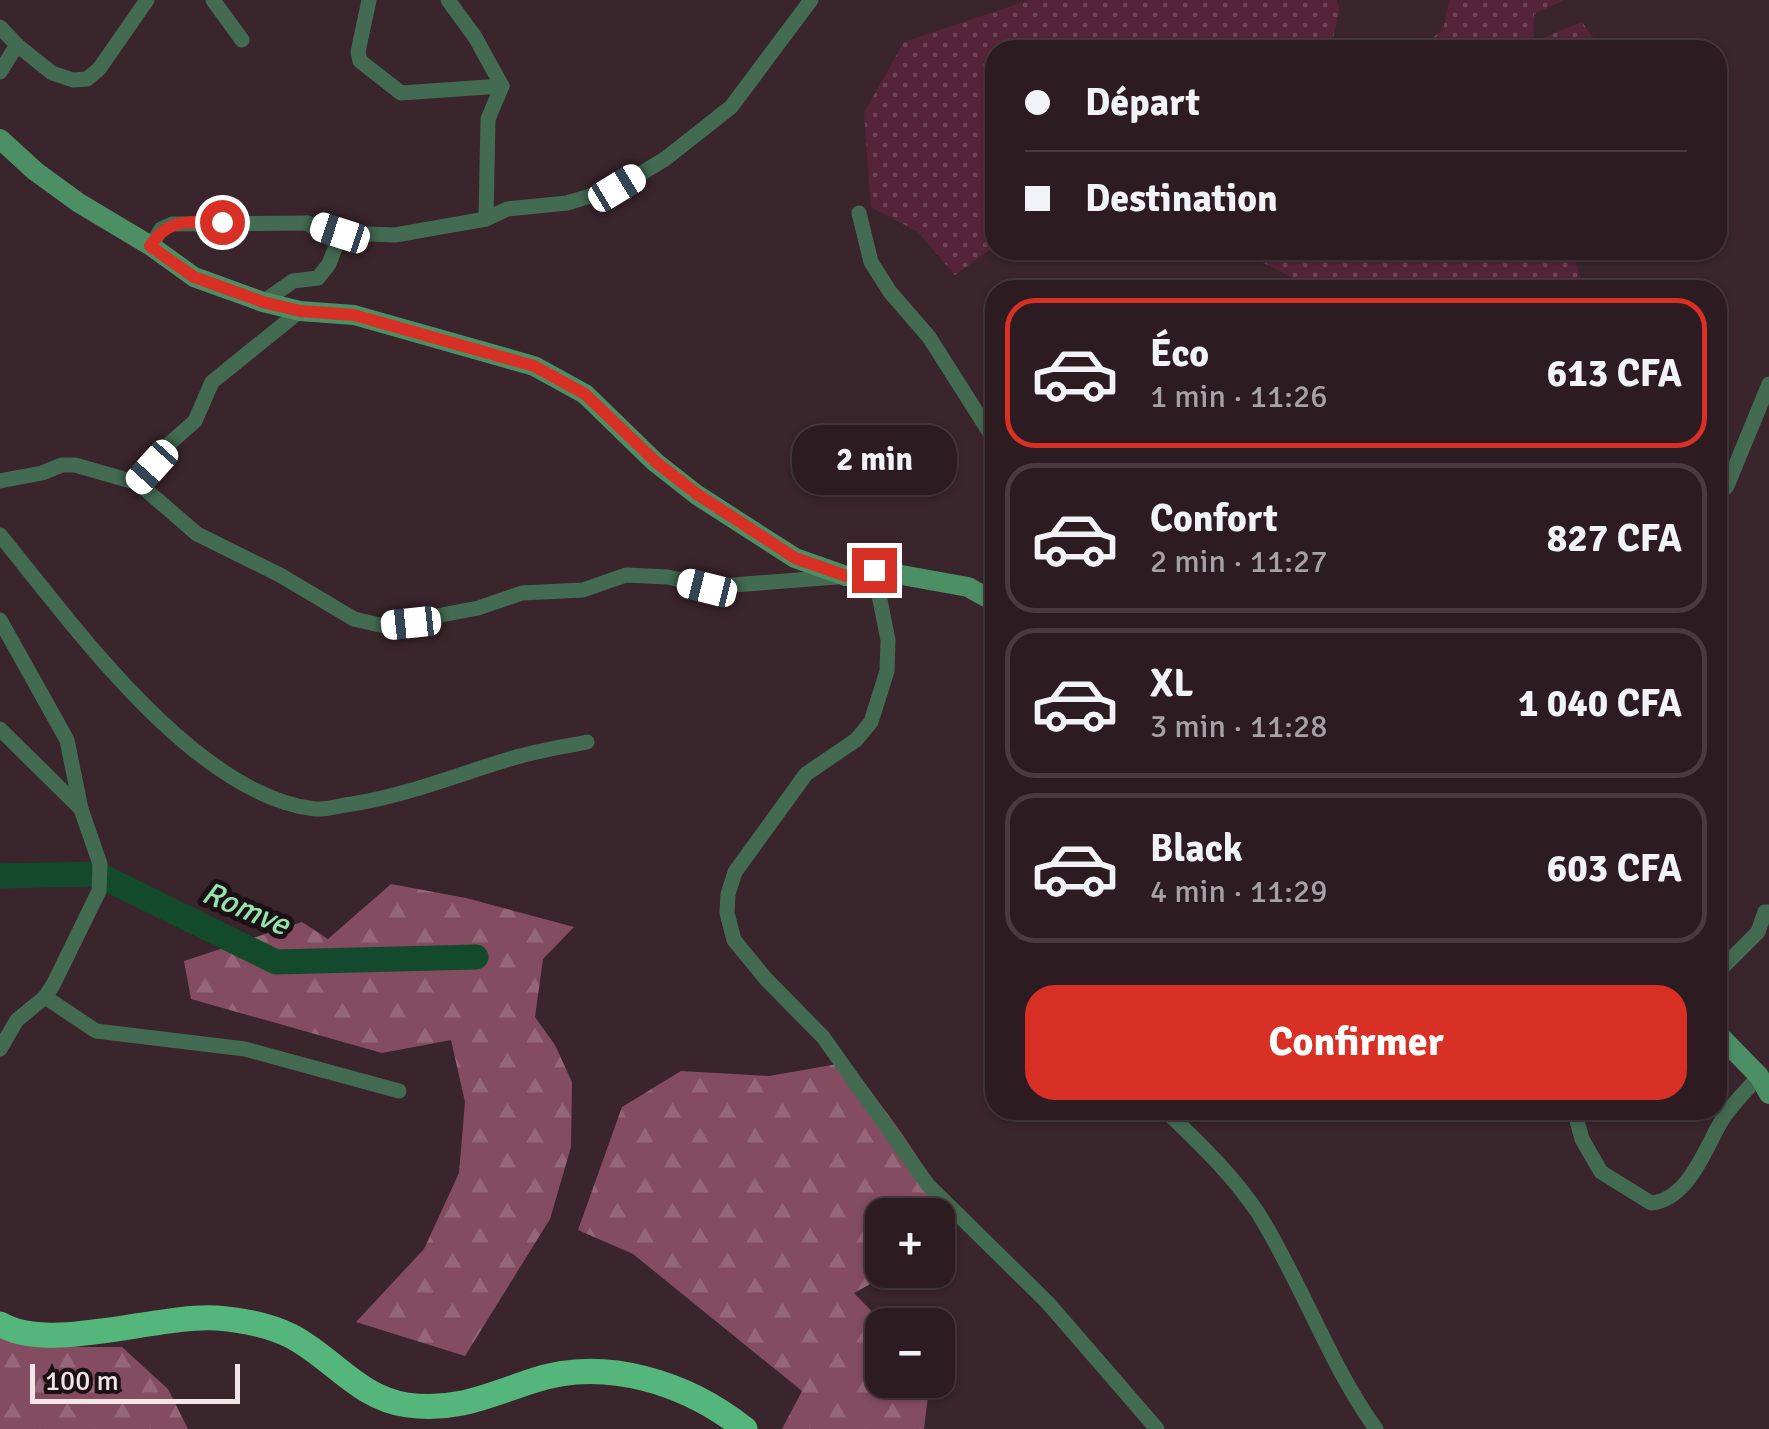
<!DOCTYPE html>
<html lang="fr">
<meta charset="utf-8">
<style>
:root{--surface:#2c1c21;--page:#38292e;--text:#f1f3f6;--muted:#a6a1a5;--line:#483a3f;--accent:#d93025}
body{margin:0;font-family:Signika,sans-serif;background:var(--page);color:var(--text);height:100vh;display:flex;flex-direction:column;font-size:38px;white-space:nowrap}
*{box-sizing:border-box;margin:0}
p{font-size:32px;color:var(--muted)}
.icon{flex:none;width:55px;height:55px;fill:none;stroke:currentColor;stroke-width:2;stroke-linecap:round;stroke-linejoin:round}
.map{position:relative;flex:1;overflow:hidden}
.panel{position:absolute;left:985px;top:280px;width:742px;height:840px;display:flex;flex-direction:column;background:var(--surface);border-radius:30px;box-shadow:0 2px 8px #0004,0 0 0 2px var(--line)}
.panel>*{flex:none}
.top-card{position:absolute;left:985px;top:40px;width:742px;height:220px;border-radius:30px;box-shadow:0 2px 8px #0004,0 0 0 2px var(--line);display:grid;align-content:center;height:220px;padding:0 40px;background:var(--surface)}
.controls{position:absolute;left:865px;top:1198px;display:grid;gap:20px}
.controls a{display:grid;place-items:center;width:90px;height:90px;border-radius:20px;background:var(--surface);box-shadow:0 2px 8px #0004,0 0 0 2px var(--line);font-size:50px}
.scale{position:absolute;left:30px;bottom:25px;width:210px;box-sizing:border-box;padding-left:10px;border:5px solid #f3e4e8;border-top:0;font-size:28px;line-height:35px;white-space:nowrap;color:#f3e4e8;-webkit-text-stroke:8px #1b1114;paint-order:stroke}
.end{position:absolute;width:45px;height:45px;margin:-22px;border:12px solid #d93025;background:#fff;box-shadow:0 0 0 5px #fff}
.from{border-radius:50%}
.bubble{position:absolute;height:70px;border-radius:30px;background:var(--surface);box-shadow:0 2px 8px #0004,0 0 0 2px var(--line);font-size:32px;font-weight:800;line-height:70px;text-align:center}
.car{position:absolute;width:30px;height:60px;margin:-30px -15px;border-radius:12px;box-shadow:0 0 8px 2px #0007;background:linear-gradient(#fff 24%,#345 0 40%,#fff 0 76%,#345 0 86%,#fff 0)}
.top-card b{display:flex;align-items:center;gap:35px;height:95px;font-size:38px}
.top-card b+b{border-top:2px solid var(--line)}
.top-card i{width:25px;height:25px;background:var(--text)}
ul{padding:18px 0 0;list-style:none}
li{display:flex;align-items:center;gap:30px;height:150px;margin:0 20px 15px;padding:0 20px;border:5px solid var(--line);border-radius:30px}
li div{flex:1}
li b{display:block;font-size:38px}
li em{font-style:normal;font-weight:800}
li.current{border-color:var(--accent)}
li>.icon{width:90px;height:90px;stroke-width:1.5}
.cta{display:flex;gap:20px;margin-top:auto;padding:20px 40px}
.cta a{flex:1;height:115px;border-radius:30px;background:var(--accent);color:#fff;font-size:40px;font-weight:800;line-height:115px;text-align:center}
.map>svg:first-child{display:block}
.grass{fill:url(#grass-dots)}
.forest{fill:url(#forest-firs)}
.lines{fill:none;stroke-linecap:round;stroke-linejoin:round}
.river{stroke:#134a2b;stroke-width:25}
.minor{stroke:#436b51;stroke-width:15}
.secondary{stroke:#4c8f65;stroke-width:20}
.trunk{stroke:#54b67a;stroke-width:25}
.route{stroke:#d93025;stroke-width:12}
.labels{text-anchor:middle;stroke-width:10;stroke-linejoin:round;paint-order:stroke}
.water-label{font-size:32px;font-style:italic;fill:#93e3ae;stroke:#1b1114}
</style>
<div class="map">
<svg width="1769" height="1429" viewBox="0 0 1769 1429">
<defs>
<pattern id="grass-dots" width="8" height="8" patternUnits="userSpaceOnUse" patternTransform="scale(2.5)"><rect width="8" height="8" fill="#562439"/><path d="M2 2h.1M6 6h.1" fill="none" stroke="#6f4456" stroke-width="1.8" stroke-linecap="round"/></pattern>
<pattern id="forest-firs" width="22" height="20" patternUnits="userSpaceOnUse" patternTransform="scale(2.5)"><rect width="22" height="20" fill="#834c61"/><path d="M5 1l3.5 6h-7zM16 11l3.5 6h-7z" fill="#956678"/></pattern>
</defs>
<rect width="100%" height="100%" fill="#3a252c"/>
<!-- grass -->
<g class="grass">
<polygon points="1029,0 1337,0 1340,10 1330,50 995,50 995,246 955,275 918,232 871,207 864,113 904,42"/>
<polygon points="1449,0 1564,0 1534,14 1533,42 1582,22 1602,50 1415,50 1443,30"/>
<polygon points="1250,250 1572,250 1584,290 1317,290 1252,257"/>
</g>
<!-- forest -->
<g class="forest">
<polygon points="391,884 466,898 574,927 543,959 535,1017 555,1045 572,1082 571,1147 550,1219 465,1356 356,1322 424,1249 459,1173 465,1102 451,1040 382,1053 191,999 184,961 302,922 328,939"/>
<path d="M849 1062C889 1117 937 1172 955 1238L938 1248V1215H882V1270H896L854 1293 885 1325 882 1380H930L924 1429H782L802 1391 633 1254 578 1230 622 1107 681 1071 769 1076Z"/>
<polygon points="0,1325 45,1347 122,1347 168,1389 188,1429 0,1429"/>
</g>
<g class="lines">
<!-- river -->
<polyline class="river" points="0,876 97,874 276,962 476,957"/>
<!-- minor -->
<g class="minor">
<polyline points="213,0 242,40"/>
<polyline points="369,0 358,52 360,61 401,93 502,86"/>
<polyline points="448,0 475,37 502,86"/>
<polyline points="0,27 17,45 0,72"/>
<polyline points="17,45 52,73 73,80 87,79 99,69 147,0"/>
<polyline points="859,213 871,262 890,292 929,337 995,441"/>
<polyline points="486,219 488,119 502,86"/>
<polyline points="151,246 161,229 172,224 307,223"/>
<polyline points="263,302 293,281 318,278 329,264 337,243 307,223 341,233 395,235 486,219 507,209 567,203 617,188 665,159 731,107 811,0"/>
<polyline points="0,481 42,473 62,465 75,465 138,483 197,534 280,575 354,619 384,626 478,608 522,593 583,590 626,575 668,577 707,587 837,577"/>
<polyline points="138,483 169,444 195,421 212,382 300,311"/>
<polyline points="1718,496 1727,486 1769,384"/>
<path d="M0 535C72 623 194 795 315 809 326 810 341 805 352 804 408 795 459 774 513 758 537 751 562 747 587 742"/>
<polyline points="874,570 888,640 887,671 871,722 856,740 806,774 735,872 728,894 727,913 734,940 766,979 823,1037 928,1185 1048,1303 1157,1429"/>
<polyline points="0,620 67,740 81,809 100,864 99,891 53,985 45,997 17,1020 0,1049"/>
<polyline points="0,729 81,809"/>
<polyline points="1718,972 1758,932 1765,912 1769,912"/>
<polyline points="45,997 96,1031 245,1049 399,1091"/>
<path d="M1165 1110C1198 1142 1233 1175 1258 1213 1302 1283 1328 1362 1376 1429"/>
<path d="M1574 1110 1582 1139 1601 1172 1651 1203C1689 1200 1706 1146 1722 1120 1732 1104 1747 1090 1759 1076"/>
</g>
<!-- secondary -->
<g class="secondary">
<polyline points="0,139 35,171 79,203 151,246 194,277 263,302 300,311 354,315 534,366 585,394 655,462 697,495 795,558 846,576 874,570 968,587 995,602"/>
<polyline points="1718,1034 1759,1076 1769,1094"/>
</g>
<!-- trunk -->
<path class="trunk" d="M0 1324C49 1354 159 1314 217 1318 242 1320 269 1325 291 1336 332 1357 358 1398 407 1405 455 1412 489 1395 532 1381 605 1356 687 1383 745 1429"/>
</g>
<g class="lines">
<!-- route -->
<path class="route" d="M222 222C190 223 170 216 150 246L194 277 263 302 300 311 354 315 534 366 585 394 656 462 697 494 795 558 846 576 874 570"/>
</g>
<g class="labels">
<!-- water labels -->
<g class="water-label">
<text transform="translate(246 908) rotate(23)" y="11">Romve</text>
</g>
</g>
</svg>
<div class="controls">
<a>+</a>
<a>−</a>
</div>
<div class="scale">100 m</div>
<i class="end from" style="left:222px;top:222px"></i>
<i class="end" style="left:874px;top:570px"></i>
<div class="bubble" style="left:792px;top:425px;width:165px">2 min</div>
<i class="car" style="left:617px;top:188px;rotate:59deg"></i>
<i class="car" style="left:340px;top:233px;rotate:288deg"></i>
<i class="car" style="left:152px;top:467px;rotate:222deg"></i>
<i class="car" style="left:707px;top:588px;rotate:284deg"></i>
<i class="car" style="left:411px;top:623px;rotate:264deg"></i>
<div class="top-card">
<b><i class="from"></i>Départ</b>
<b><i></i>Destination</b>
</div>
<section class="panel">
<ul>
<li class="current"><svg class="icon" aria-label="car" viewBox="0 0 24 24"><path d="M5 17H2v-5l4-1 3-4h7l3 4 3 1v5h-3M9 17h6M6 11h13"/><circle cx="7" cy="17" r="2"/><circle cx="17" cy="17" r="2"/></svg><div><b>Éco</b><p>1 min · 11:26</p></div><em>613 CFA</em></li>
<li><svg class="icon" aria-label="car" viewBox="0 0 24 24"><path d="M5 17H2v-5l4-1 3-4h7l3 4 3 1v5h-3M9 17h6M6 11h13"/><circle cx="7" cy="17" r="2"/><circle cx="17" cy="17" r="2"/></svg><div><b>Confort</b><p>2 min · 11:27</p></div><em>827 CFA</em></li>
<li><svg class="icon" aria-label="car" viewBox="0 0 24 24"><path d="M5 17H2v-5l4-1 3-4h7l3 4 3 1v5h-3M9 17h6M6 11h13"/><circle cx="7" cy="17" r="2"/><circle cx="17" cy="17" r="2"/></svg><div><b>XL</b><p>3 min · 11:28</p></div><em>1 040 CFA</em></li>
<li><svg class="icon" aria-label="car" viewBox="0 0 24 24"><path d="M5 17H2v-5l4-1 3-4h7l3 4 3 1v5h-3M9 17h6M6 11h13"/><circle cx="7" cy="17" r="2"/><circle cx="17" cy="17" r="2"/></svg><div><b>Black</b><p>4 min · 11:29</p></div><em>603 CFA</em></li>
</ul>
<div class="cta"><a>Confirmer</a></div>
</section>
</div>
